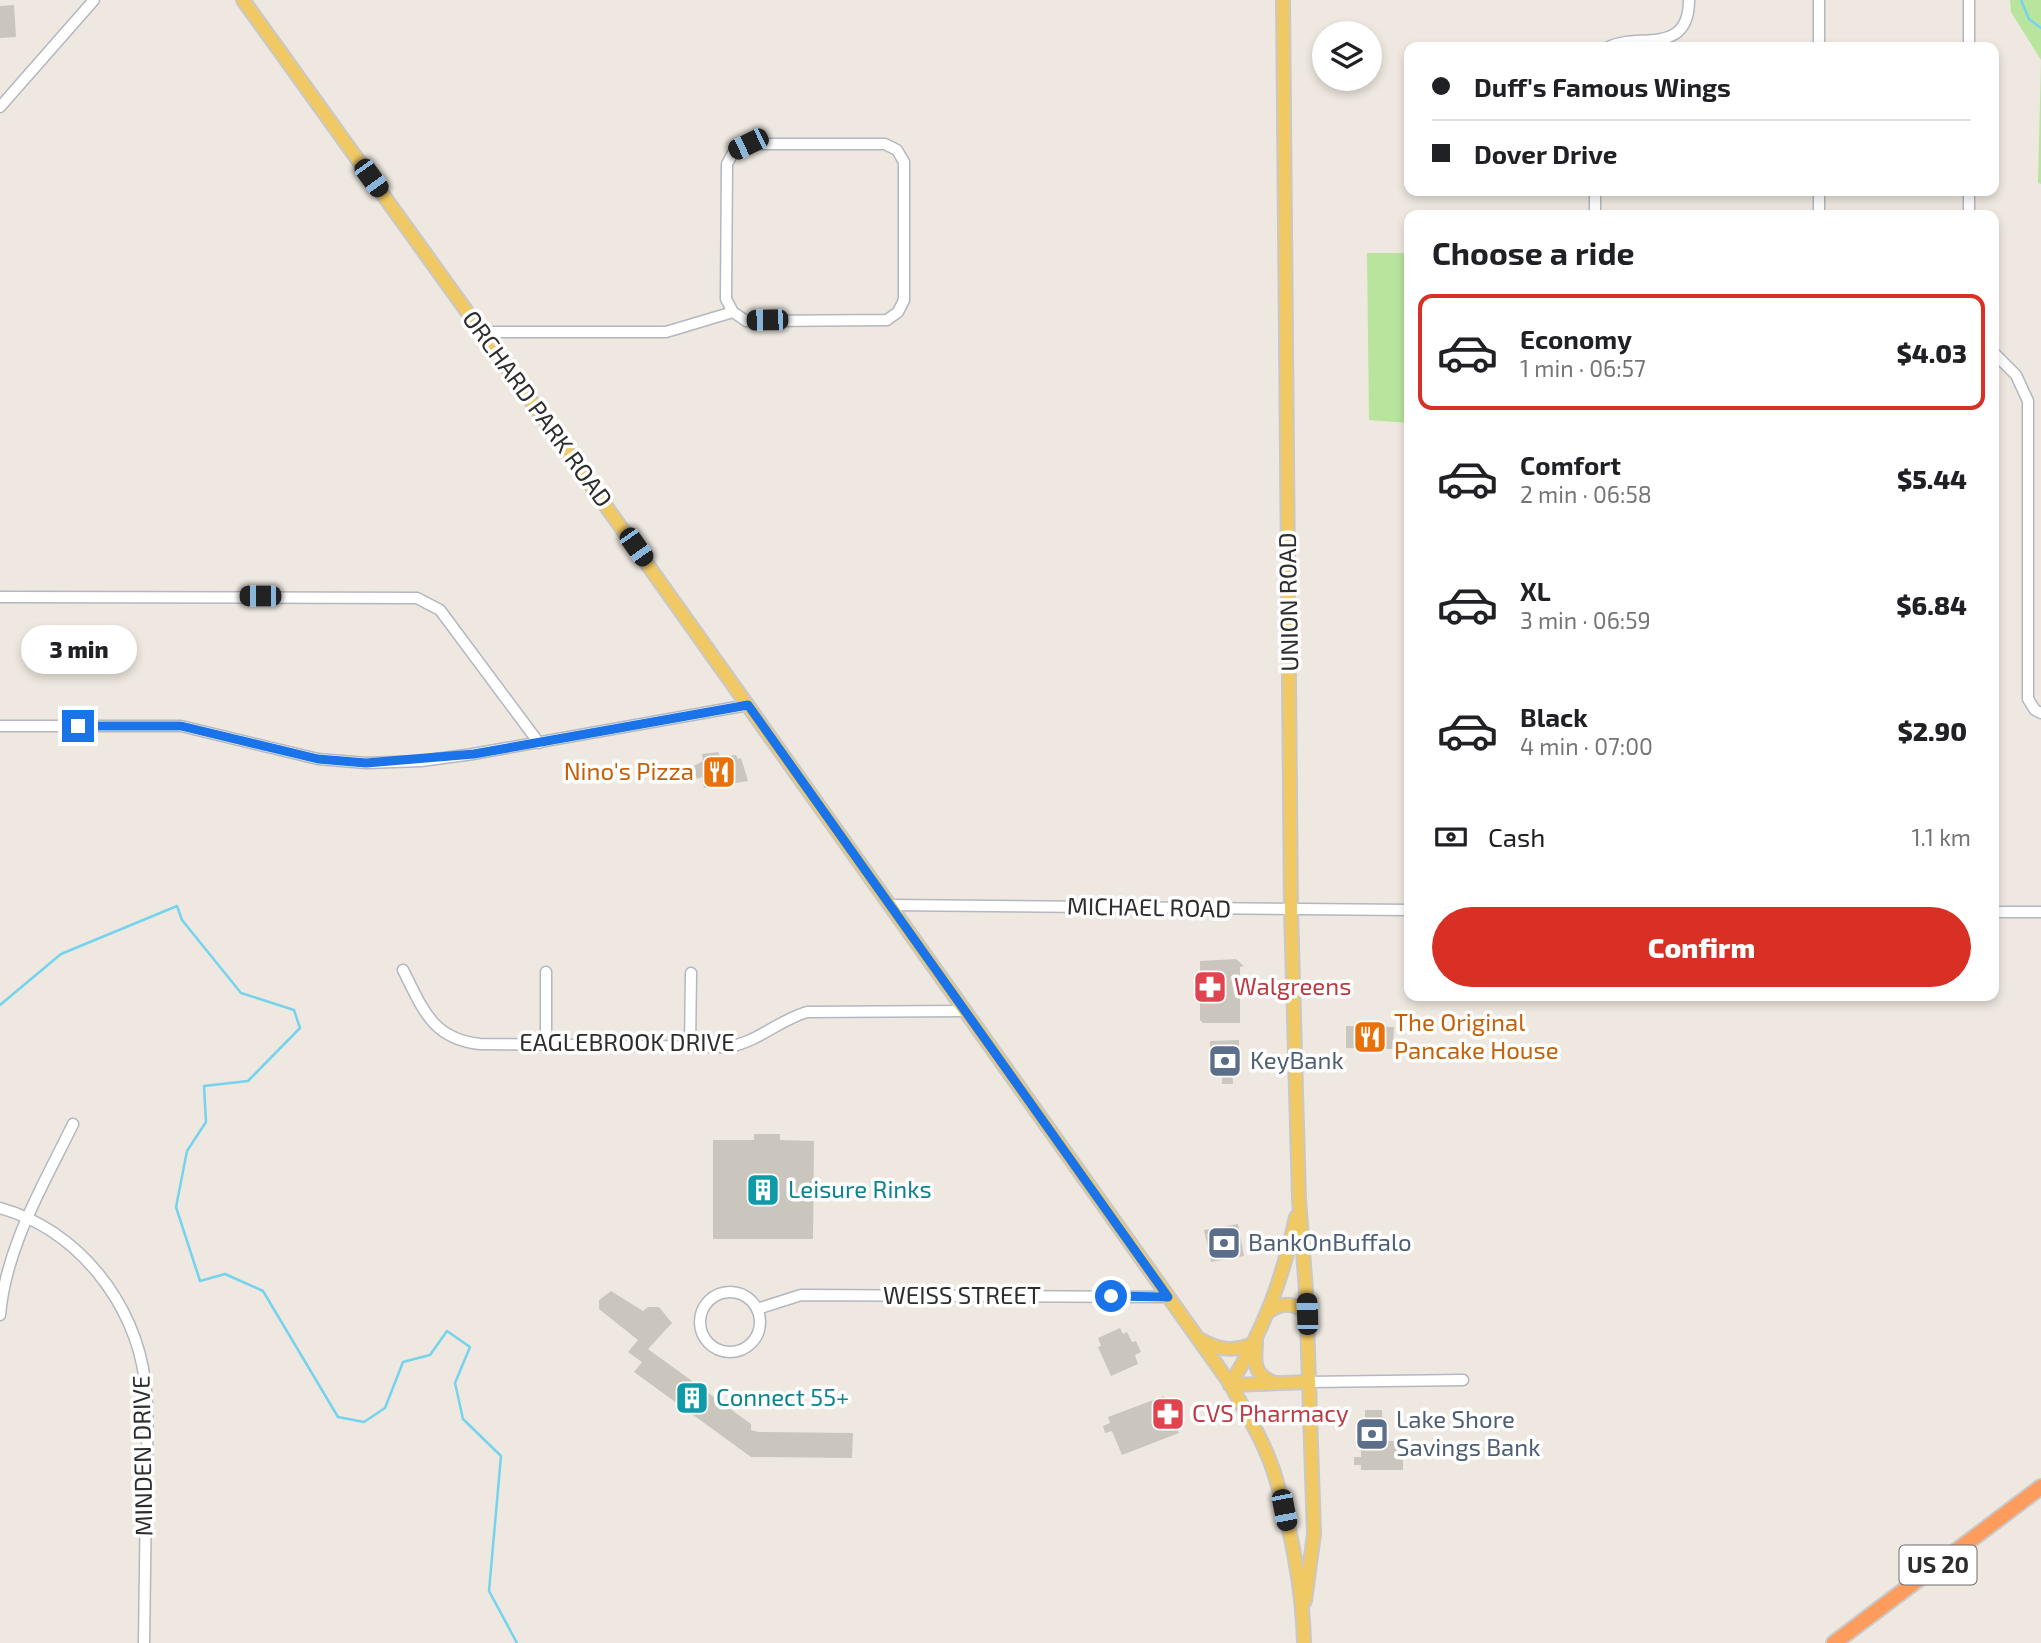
<!DOCTYPE html>
<meta charset="utf-8">
<style>
:root{--surface:#fff;--page:#f6f6f6;--text:#202124;--muted:#757577;--line:#e0e0e0;--accent:#d93025}
body{margin:0;font-family:"Exo 2",sans-serif;background:var(--page);color:var(--text);height:100vh;display:flex;flex-direction:column;font-size:26px;white-space:nowrap}
*{box-sizing:border-box;margin:0}
p{font-size:23px;color:var(--muted)}
.icon{flex:none;width:38px;height:38px;fill:none;stroke:currentColor;stroke-width:2;stroke-linecap:round;stroke-linejoin:round}
.map{position:relative;flex:1;overflow:hidden}
.details{position:absolute;left:1404px;top:210px;width:595px;height:791px;display:flex;flex-direction:column;background:var(--surface);border-radius:14px;box-shadow:0 4px 10px #0003}
.details>*{flex:none}
.guide{position:absolute;left:1404px;top:42px;width:595px;height:154px;border-radius:14px;box-shadow:0 4px 10px #0003;display:grid;align-content:center;height:154px;padding:0 28px;background:var(--surface)}
.buttons{position:absolute;left:1312px;top:21px;display:grid;gap:14px}
.buttons a{display:grid;place-items:center;width:70px;height:70px;border-radius:50%;background:var(--surface);box-shadow:0 4px 10px #0003;font-size:35px}
.end{position:absolute;width:32px;height:32px;margin:-16px;border:9px solid #1a73e8;background:#fff;box-shadow:0 0 0 4px #fff}
.from{border-radius:50%}
.bubble{position:absolute;height:49px;border-radius:24px;background:var(--surface);box-shadow:0 4px 10px #0003;font-size:23px;font-weight:800;line-height:49px;text-align:center}
.car{position:absolute;width:21px;height:42px;margin:-21px -10px;border-radius:9px;box-shadow:0 0 5px 2px #0007;background:linear-gradient(#222 24%,#8ab4d8 0 40%,#222 0 76%,#8ab4d8 0 86%,#222 0)}
.guide b{display:flex;align-items:center;gap:24px;height:66px;font-size:26px}
.guide b+b{border-top:2px solid var(--line)}
.guide i{width:18px;height:18px;background:var(--text)}
ul{padding:0;list-style:none}
li{display:flex;align-items:center;gap:21px;height:116px;margin:0 14px 10px;padding:0 14px;border:4px solid transparent;border-radius:14px}
li div{flex:1}
li b{display:block;font-size:26px}
li em{font-style:normal;font-weight:800}
li.current{border-color:var(--accent)}
li>.icon{width:63px;height:63px;stroke-width:1.5}
h2{padding:0 28px;font-size:32px;line-height:84px}
.pay{display:flex;align-items:center;gap:18px;height:77px;padding:0 28px;font-size:26px}
.pay p{margin-inline-start:auto}
.action{display:flex;gap:14px;margin-top:auto;padding:14px 28px}
.action a{flex:1;height:80px;border-radius:42px;background:var(--accent);color:#fff;font-size:28px;font-weight:800;line-height:80px;text-align:center}
.map>svg:first-child{display:block}
.green{fill:#b8e49e}
.lines{fill:none;stroke-linecap:round;stroke-linejoin:round}
.stream{stroke:#75d3ee;stroke-width:2.5}
.building{fill:#cac6be}
.minor-casing{stroke:#b3b7c0;stroke-width:13}
.major-casing{stroke:#c8c8c8;stroke-width:16}
.highway-casing{stroke:#c8c8c8;stroke-width:18}
.minor{stroke:#fff;stroke-width:10}
.major{stroke:#f0c964;stroke-width:12}
.highway{stroke:#fd9c5d;stroke-width:14}
.route{stroke:#1a73e8;stroke-width:9}
.labels{text-anchor:middle;stroke-width:7;stroke-linejoin:round;paint-order:stroke}
.shield{fill:#fff;stroke:#6c6c6c;stroke-width:2}
.shield-label{font-size:23px;font-weight:bold;fill:#2d2d2d}
.street-label{font-size:24px;fill:#2d2d2d;stroke:#fff}
.food-label{font-size:24px;fill:#c56008;stroke:#fff;text-anchor:end}
.health-label{font-size:24px;fill:#be3a42;stroke:#fff;text-anchor:start}
.service-label{font-size:24px;fill:#4e5e75;stroke:#fff;text-anchor:start}
.culture-label{font-size:24px;fill:#0d838f;stroke:#fff;text-anchor:start}
</style>
<div class="map">
<svg width="2041" height="1643" viewBox="0 0 2041 1643">
<rect width="100%" height="100%" fill="#eee8e0"/>
<!-- green -->
<g class="green">
<polygon points="2010,0 2041,0 2041,184 2038,183 2041,60 2011,12"/>
<polygon points="1367,253 1409,253 1409,423 1369,420"/>
</g>
<g class="lines">
<!-- stream -->
<g class="stream">
<polyline points="2021,0 2029,19 2041,28"/>
<polyline points="0,1005 61,954 177,906 182,920 241,993 294,1010 300,1028 248,1081 204,1086 206,1122 187,1151 176,1207 200,1281 225,1274 263,1291 338,1417 364,1422 385,1408 403,1362 430,1355 447,1331 470,1347 455,1383 463,1419 501,1456 489,1591 517,1643"/>
</g>
</g>
<!-- building -->
<g class="building">
<polygon points="14,5 16,37 0,38 0,6"/>
<polygon points="718,752 721,757 736,755 738,759 741,758 748,781 704,788 702,777 697,779 692,767 703,761 702,754"/>
<polygon points="1236,959 1244,966 1240,967 1240,1023 1203,1023 1200,1020 1200,961"/>
<polygon points="1346,1026 1394,1027 1393,1049 1346,1048"/>
<polygon points="1239,1040 1239,1066 1232,1066 1233,1084 1222,1084 1222,1067 1210,1067 1210,1041"/>
<polygon points="754,1134 780,1134 780,1140 814,1141 813,1239 713,1239 713,1140 754,1140"/>
<polygon points="1238,1224 1244,1256 1211,1262 1204,1230"/>
<polygon points="611,1291 643,1311 648,1307 659,1307 672,1323 648,1349 751,1424 751,1430 759,1432 853,1433 852,1458 751,1457 634,1372 642,1362 628,1352 638,1340 599,1309 599,1300"/>
<polygon points="1120,1328 1123,1334 1127,1332 1132,1342 1136,1341 1141,1352 1135,1355 1138,1364 1111,1376 1098,1347 1101,1346 1098,1338"/>
<polygon points="1164,1396 1179,1433 1122,1455 1112,1431 1105,1433 1103,1426 1110,1423 1108,1417"/>
<polygon points="1365,1410 1382,1410 1383,1441 1403,1441 1403,1470 1361,1470 1361,1465 1354,1465 1354,1457 1361,1457 1361,1426 1365,1426"/>
</g>
<g class="lines">
<defs>
<g id="minor">
<polyline points="1819,0 1819,47"/>
<path d="M1609 47C1637 32 1689 57 1689 0"/>
<polyline points="1969,47 1969,0"/>
<polyline points="0,107 94,0"/>
<polyline points="1595,191 1595,215"/>
<polyline points="1819,191 1819,215"/>
<polyline points="1969,215 1969,191"/>
<polyline points="482,332 666,332 733,312 746,321 887,320 898,312 904,300 904,162 897,150 885,144 748,144 734,151 727,164 726,299 733,312"/>
<polyline points="1993,352 2016,375 2028,401 2028,699 2035,710 2041,713"/>
<polyline points="0,597 417,598 440,610 539,743"/>
<polyline points="0,726 181,726 318,759 366,763 421,761 473,754 748,705"/>
<polyline points="890,905 1409,910"/>
<polyline points="1993,912 2041,912"/>
<path d="M403 970C423 1009 432 1039 480 1044L728 1047C758 1042 779 1020 807 1012L964 1011"/>
<polyline points="546,972 546,1045"/>
<polyline points="690,1047 691,973"/>
<path d="M0 1208C77 1229 136 1303 145 1382 150 1419 146 1457 146 1494 145 1544 145 1593 144 1643"/>
<circle cx="730" cy="1322" r="30"/>
<polyline points="757,1309 801,1295 1168,1297"/>
<path d="M0 1315C6 1246 43 1186 73 1124"/>
<polyline points="1308,1382 1463,1380"/>
</g>
<g id="major">
<path d="M243 0 514 377 1229 1382C1246 1413 1266 1444 1276 1479 1291 1529 1303 1591 1304 1643"/>
<polyline points="1283,0 1291,909 1299,1199 1306,1291 1314,1534 1305,1601"/>
<path d="M1268 1312C1281 1302 1295 1302 1307 1314"/>
<path d="M1201 1340C1220 1351 1237 1352 1256 1342"/>
<path d="M1256 1346C1254 1364 1255 1376 1275 1383"/>
<path d="M1230 1385C1264 1329 1282 1281 1296 1217"/>
<polyline points="1230,1385 1308,1382"/>
</g>
<polyline id="highway" points="1834,1643 2041,1487"/>
</defs>
<!-- minor casing -->
<use href="#minor" class="minor-casing"/>
<!-- major casing -->
<use href="#major" class="major-casing"/>
<!-- highway casing -->
<use href="#highway" class="highway-casing"/>
<!-- minor -->
<use href="#minor" class="minor"/>
<!-- major -->
<use href="#major" class="major"/>
<!-- highway -->
<use href="#highway" class="highway"/>
</g>
<g class="lines">
<!-- route -->
<polyline class="route" points="78,726 181,726 318,759 366,763 474,754 748,705 1168,1297 1111,1296"/>
</g>
<!-- icons -->
<defs>
<symbol id="restaurant-square" viewBox="-11 -11 22 22"><rect x="-9" y="-9" width="18" height="18" rx="4" fill="#e8710a" stroke="#fff"/><path d="M-5-6h1v4h1v-4h1v4h1v-4h1v5L-1.5 .5V6h-2V.5L-5-1ZM5-6V6H3V1.5H1.5Q1.5-4 5-6Z" fill="#fff"/></symbol>
<symbol id="pharmacy-square" viewBox="-11 -11 22 22"><rect x="-9" y="-9" width="18" height="18" rx="4" fill="#e0444e" stroke="#fff"/><path d="M-2-6h4v4h4v4h-4v4h-4v-4h-4v-4h4Z" fill="#fff"/></symbol>
<symbol id="bank-square" viewBox="-11 -11 22 22"><rect x="-9" y="-9" width="18" height="18" rx="4" fill="#5c6f8a" stroke="#fff"/><path d="M-6-4H6V4H-6ZM0-2.3a2.3 2.3 0 1 0 0 4.6a2.3 2.3 0 1 0 0-4.6Z" fill="#fff"/></symbol>
<symbol id="building-square" viewBox="-11 -11 22 22"><rect x="-9" y="-9" width="18" height="18" rx="4" fill="#0f9aa8" stroke="#fff"/><path d="M-4-6H4V6H1V3H-1V6H-4ZM-2.5-4.3h1.7v1.8h-1.7ZM.8-4.3h1.7v1.8H.8ZM-2.5-1h1.7V.8h-1.7ZM.8-1h1.7V.8H.8Z" fill="#fff"/></symbol>
</defs>
<g fill-rule="evenodd">
<use href="#restaurant-square" x="700" y="753" width="38" height="38"/>
<use href="#pharmacy-square" x="1191" y="968" width="38" height="38"/>
<use href="#restaurant-square" x="1351" y="1018" width="38" height="38"/>
<use href="#bank-square" x="1206" y="1042" width="38" height="38"/>
<use href="#building-square" x="744" y="1171" width="38" height="38"/>
<use href="#bank-square" x="1205" y="1224" width="38" height="38"/>
<use href="#building-square" x="673" y="1379" width="38" height="38"/>
<use href="#pharmacy-square" x="1149" y="1395" width="38" height="38"/>
<use href="#bank-square" x="1353" y="1415" width="38" height="38"/>
</g>
<g class="labels">
<!-- shield labels -->
<rect class="shield" x="1899.5" y="1545.5" width="77" height="39" rx="5"/>
<g class="shield-label">
<text x="1938" y="1573">US 20</text>
</g>
<!-- street labels -->
<g class="street-label">
<text transform="translate(537 409) rotate(54)" y="8">ORCHARD PARK ROAD</text>
<text transform="translate(1289 602) rotate(-91)" y="8">UNION ROAD</text>
<text transform="translate(1149 908) rotate(1)" y="8">MICHAEL ROAD</text>
<text x="627" y="1051">EAGLEBROOK DRIVE</text>
<text x="962" y="1304">WEISS STREET</text>
<text transform="translate(143 1456) rotate(-91)" y="8">MINDEN DRIVE</text>
</g>
<!-- food labels -->
<g class="food-label">
<text x="694" y="780">Nino's Pizza</text>
<text x="1394" y="1031" text-anchor="start">The Original<tspan x="1394" dy="28">Pancake House</tspan></text>
</g>
<!-- health labels -->
<g class="health-label">
<text x="1234" y="995">Walgreens</text>
<text x="1192" y="1422">CVS Pharmacy</text>
</g>
<!-- service labels -->
<g class="service-label">
<text x="1250" y="1069">KeyBank</text>
<text x="1248" y="1251">BankOnBuffalo</text>
<text x="1396" y="1428">Lake Shore<tspan x="1396" dy="28">Savings Bank</tspan></text>
</g>
<!-- culture labels -->
<g class="culture-label">
<text x="788" y="1198">Leisure Rinks</text>
<text x="716" y="1406">Connect 55+</text>
</g>
</g>
</svg>
<div class="buttons">
<a><svg class="icon" aria-label="layers" viewBox="0 0 24 24"><path d="M12 4l9 5-9 5-9-5zM3 14l9 5 9-5"/></svg></a>
</div>
<i class="end from" style="left:1111px;top:1296px"></i>
<i class="end" style="left:78px;top:726px"></i>
<div class="bubble" style="left:21px;top:625px;width:116px">3 min</div>
<i class="car" style="left:748px;top:144px;rotate:244deg"></i>
<i class="car" style="left:371px;top:178px;rotate:144deg"></i>
<i class="car" style="left:767px;top:320px;rotate:269deg"></i>
<i class="car" style="left:636px;top:547px;rotate:145deg"></i>
<i class="car" style="left:260px;top:596px;rotate:270deg"></i>
<i class="car" style="left:1307px;top:1314px;rotate:358deg"></i>
<i class="car" style="left:1284px;top:1510px;rotate:169deg"></i>
<div class="guide">
<b><i class="from"></i>Duff's Famous Wings</b>
<b><i></i>Dover Drive</b>
</div>
<section class="details">
<h2>Choose a ride</h2>
<ul>
<li class="current"><svg class="icon" aria-label="car" viewBox="0 0 24 24"><path d="M5 17H2v-5l4-1 3-4h7l3 4 3 1v5h-3M9 17h6M6 11h13"/><circle cx="7" cy="17" r="2"/><circle cx="17" cy="17" r="2"/></svg><div><b>Economy</b><p>1 min · 06:57</p></div><em>$4.03</em></li>
<li><svg class="icon" aria-label="car" viewBox="0 0 24 24"><path d="M5 17H2v-5l4-1 3-4h7l3 4 3 1v5h-3M9 17h6M6 11h13"/><circle cx="7" cy="17" r="2"/><circle cx="17" cy="17" r="2"/></svg><div><b>Comfort</b><p>2 min · 06:58</p></div><em>$5.44</em></li>
<li><svg class="icon" aria-label="car" viewBox="0 0 24 24"><path d="M5 17H2v-5l4-1 3-4h7l3 4 3 1v5h-3M9 17h6M6 11h13"/><circle cx="7" cy="17" r="2"/><circle cx="17" cy="17" r="2"/></svg><div><b>XL</b><p>3 min · 06:59</p></div><em>$6.84</em></li>
<li><svg class="icon" aria-label="car" viewBox="0 0 24 24"><path d="M5 17H2v-5l4-1 3-4h7l3 4 3 1v5h-3M9 17h6M6 11h13"/><circle cx="7" cy="17" r="2"/><circle cx="17" cy="17" r="2"/></svg><div><b>Black</b><p>4 min · 07:00</p></div><em>$2.90</em></li>
</ul>
<div class="pay"><svg class="icon" aria-label="cash" viewBox="0 0 24 24"><path d="M3 7h18v10H3z"/><circle cx="12" cy="12" r="2"/></svg>Cash<p>1.1 km</p></div>
<div class="action"><a>Confirm</a></div>
</section>
</div>
